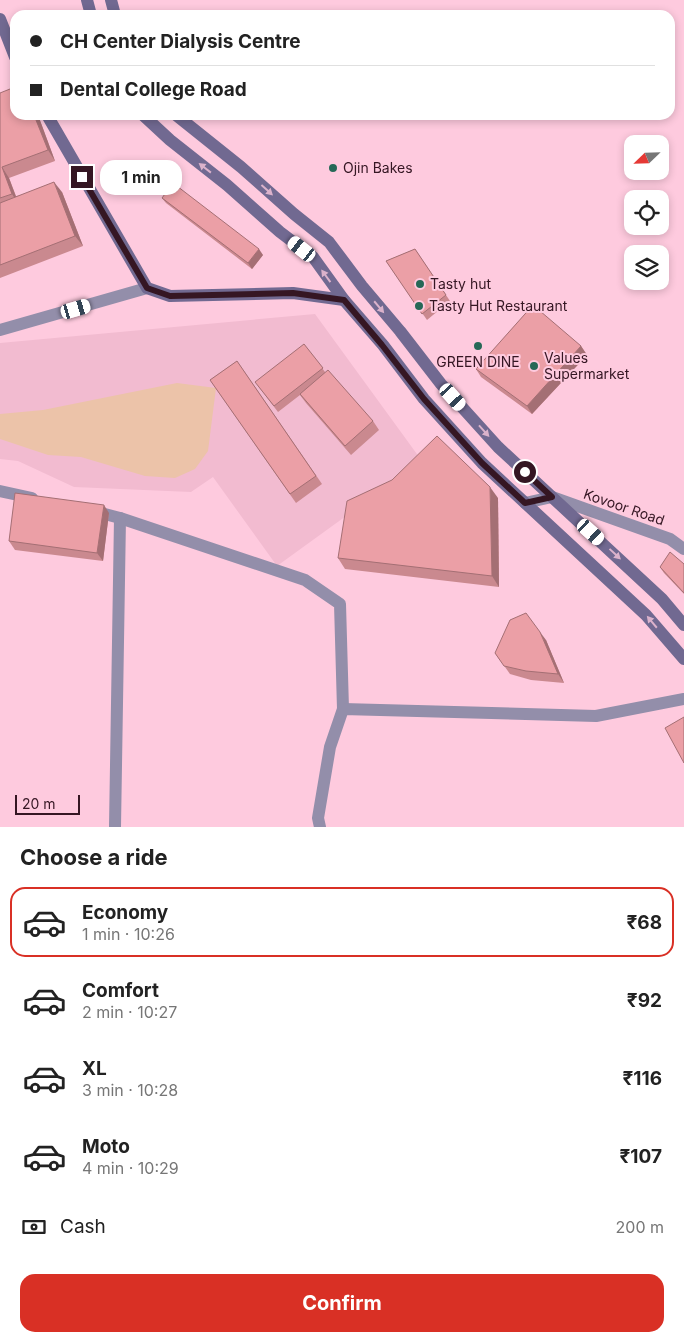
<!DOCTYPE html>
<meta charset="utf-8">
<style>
:root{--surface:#fff;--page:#f2f2f2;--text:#222;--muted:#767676;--line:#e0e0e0;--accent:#d93025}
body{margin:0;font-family:Inter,sans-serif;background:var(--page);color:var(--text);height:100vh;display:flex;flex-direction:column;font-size:19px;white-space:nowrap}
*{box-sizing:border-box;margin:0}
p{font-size:16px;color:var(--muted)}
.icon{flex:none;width:28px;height:28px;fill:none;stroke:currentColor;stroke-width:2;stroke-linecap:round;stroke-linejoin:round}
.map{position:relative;height:827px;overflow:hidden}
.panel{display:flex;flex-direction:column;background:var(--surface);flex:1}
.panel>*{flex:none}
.hud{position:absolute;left:10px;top:10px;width:665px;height:110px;border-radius:15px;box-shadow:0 2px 8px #0003;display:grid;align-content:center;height:110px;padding:0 20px;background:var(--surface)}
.needle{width:32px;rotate:247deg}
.fabs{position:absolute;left:624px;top:135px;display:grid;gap:10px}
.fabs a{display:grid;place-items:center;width:45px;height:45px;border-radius:10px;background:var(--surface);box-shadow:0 2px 8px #0003;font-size:25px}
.scale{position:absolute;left:15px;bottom:12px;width:65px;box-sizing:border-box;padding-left:5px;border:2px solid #351623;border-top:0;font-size:14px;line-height:18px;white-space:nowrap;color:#351623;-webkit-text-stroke:4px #fecade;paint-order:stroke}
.end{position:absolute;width:22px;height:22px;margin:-11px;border:6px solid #351623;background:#fff;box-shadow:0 0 0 2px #fff}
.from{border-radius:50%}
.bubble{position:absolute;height:35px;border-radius:15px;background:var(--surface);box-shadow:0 2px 8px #0003;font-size:16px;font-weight:700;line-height:35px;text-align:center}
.car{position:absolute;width:15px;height:30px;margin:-15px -8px;border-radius:6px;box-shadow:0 0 4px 1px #0007;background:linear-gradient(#fff 24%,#345 0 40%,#fff 0 76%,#345 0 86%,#fff 0)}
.hud b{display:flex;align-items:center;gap:18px;height:48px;font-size:19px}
.hud b+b{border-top:1px solid var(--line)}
.hud i{width:12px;height:12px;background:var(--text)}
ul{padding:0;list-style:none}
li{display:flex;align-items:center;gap:15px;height:70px;margin:0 10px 8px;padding:0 10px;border:2px solid transparent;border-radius:15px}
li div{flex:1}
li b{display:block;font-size:19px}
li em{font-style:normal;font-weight:700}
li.current{border-color:var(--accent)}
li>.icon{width:45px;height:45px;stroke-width:1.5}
h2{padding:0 20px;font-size:22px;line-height:60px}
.pay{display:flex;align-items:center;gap:12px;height:55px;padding:0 20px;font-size:19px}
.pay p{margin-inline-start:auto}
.primary-button{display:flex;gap:10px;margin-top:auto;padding:10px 20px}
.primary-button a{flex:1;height:58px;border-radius:15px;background:var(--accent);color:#fff;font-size:20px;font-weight:700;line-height:58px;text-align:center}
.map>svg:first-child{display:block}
.built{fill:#f2bbd0}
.green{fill:#ecc3a9}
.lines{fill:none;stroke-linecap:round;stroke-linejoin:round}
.street{stroke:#938eaa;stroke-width:12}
.secondary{stroke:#716991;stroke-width:12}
.wall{fill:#ca898f}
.shaded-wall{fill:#a46f74}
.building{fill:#eb9fa6;stroke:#a46f74}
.oneway{fill:#dbb2cb}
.route{stroke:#351623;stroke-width:6}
.poi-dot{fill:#266857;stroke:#fecade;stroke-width:2}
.labels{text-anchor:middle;stroke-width:4;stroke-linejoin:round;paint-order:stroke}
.poi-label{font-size:14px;fill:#351623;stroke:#fecade;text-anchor:start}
.street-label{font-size:14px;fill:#351623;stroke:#fecade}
</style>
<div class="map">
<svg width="684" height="827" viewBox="0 0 684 827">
<rect width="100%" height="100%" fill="#fecade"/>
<!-- built -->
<polygon class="built" points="315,314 422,461 277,566 213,477 191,492 74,487 18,461 0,459 0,343"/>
<!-- green -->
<polygon class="green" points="177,383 216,388 208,451 195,469 175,478 145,476 81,457 48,455 0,439 0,414 43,410"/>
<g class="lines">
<!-- street -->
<g class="street">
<polyline points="0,330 147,288"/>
<polyline points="0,491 32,498"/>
<polyline points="525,503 552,497 670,539 684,549"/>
<polyline points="93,511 120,518 305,580 340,604 343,709"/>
<polyline points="115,827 120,518"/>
<polyline points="320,827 318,818 330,747 343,709 596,716 684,699"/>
</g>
<!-- secondary -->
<g class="secondary">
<polyline points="87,0 91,15"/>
<polyline points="111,0 115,15"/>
<polyline points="0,19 15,57"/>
<polyline points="47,115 147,288 170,296 293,293 344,300"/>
<polyline points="143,115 170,140 227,185 280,232 313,257 344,300 383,345 424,399 482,463 646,615 684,659"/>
<polyline points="176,115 241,167 294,214 329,242 362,286 400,331 441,384 498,447 662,599 684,625"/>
</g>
</g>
<!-- wall -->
<g class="wall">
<polygon points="0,93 38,115 55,161 9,178 16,196 62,192 83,246 0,278"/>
<polygon points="162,198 263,255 252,269 166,203"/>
<polygon points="415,249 450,301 427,320 386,261"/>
<polygon points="304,344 325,372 373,421 379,430 351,455 306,403 300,395 278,412 259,387"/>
<polygon points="581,346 587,355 532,414 481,377 476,369"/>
<polygon points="237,361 322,484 296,503 210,380"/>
<polygon points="498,498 499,587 345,569 338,558"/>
<polygon points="109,513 103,561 15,550 9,541"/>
<polygon points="684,564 684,594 664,573 660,567"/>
<polygon points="546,640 564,683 531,680 510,674 495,653"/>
</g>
<!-- shaded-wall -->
<g class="shaded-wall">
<polygon points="34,115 38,115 55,161 48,150"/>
<polygon points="2,167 9,178 19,205 12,194"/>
<polygon points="54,182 62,192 83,246 75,236"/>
<polygon points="259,249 263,255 252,269 248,263"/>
<polygon points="581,346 587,355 532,414 527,406"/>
<polygon points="490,487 498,498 499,587 492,576"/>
<polygon points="104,505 109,513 103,561 97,553"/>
<polygon points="540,632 546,640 564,683 558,674"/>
</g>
<!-- building -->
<g class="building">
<polygon points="15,87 15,115 34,115 48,150 2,167 12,194 0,198 0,93"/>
<polygon points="54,182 75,236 0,265 0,203"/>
<polygon points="173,183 259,249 248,263 162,198"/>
<polygon points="415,249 446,295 422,314 386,261"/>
<polygon points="533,305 581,346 527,406 476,369"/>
<polygon points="304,344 323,368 274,406 255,382"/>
<polygon points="237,361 316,476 290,494 210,380"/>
<polygon points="328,370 373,421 345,446 300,394"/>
<polygon points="437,436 490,487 492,576 338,558 347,501 392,480"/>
<polygon points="15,493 104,505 97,553 9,541"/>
<polygon points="670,552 684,564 684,593 660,567"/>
<polygon points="526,613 540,632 558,674 526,671 504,666 495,653 510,620"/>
<polygon points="684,717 684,763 665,728"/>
</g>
<!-- one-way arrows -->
<defs><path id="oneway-solid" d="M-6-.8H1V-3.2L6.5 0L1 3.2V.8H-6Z" transform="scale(1.25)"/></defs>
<g class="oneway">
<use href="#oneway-solid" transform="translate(205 168) rotate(-142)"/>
<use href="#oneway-solid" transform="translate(267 190) rotate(42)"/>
<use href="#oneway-solid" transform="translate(326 276) rotate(-126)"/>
<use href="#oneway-solid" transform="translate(379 307) rotate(50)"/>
<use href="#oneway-solid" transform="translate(484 431) rotate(48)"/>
<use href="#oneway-solid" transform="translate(615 554) rotate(43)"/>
<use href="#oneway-solid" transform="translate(652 622) rotate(-130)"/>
</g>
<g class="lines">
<!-- route -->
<polyline class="route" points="82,177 147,288 170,296 293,293 344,300 382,345 424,399 482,463 525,503 552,497 525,472"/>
</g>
<!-- markers -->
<g class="poi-dot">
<circle cx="333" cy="168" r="5"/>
<circle cx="420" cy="284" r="5"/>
<circle cx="419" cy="306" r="5"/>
<circle cx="478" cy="346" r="5"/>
<circle cx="534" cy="366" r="5"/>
</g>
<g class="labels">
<!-- poi labels -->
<g class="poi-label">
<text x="343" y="173">Ojin Bakes</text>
<text x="430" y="289">Tasty hut</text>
<text x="429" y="311">Tasty Hut Restaurant</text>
<text x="544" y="363">Values<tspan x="544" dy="16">Supermarket</tspan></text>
<text x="478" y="367" text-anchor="middle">GREEN DINE</text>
</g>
<!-- street labels -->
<g class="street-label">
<text transform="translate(624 507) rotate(19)" y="5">Kovoor Road</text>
</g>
</g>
</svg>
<div class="fabs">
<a><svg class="needle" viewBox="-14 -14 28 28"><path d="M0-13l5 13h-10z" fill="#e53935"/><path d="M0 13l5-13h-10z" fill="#767676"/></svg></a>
<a><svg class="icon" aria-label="locate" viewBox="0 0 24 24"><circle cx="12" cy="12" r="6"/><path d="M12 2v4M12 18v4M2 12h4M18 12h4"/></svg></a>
<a><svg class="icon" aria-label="layers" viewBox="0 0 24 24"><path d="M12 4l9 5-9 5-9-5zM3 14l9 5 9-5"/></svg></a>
</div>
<div class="scale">20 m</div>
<i class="end from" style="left:525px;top:472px"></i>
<i class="end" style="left:82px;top:177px"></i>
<div class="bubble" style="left:100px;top:160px;width:82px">1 min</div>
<i class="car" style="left:302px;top:249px;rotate:308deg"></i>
<i class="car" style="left:76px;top:309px;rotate:74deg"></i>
<i class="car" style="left:453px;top:397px;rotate:138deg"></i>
<i class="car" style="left:591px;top:532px;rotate:132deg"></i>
<div class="hud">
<b><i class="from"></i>CH Center Dialysis Centre</b>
<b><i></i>Dental College Road</b>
</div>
</div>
<section class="panel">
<h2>Choose a ride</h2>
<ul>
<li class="current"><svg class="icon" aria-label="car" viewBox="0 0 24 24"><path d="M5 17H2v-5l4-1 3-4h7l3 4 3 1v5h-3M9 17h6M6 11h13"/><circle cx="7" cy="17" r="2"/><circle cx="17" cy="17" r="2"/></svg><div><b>Economy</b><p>1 min · 10:26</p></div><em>₹68</em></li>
<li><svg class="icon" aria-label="car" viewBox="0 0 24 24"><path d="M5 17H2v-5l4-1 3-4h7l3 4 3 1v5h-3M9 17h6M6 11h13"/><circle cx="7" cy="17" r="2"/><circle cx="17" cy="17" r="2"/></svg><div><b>Comfort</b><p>2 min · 10:27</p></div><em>₹92</em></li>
<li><svg class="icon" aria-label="car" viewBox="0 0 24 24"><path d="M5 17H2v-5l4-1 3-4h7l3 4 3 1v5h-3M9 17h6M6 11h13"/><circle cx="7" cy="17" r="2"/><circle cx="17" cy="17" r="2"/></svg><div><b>XL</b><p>3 min · 10:28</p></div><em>₹116</em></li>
<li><svg class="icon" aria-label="car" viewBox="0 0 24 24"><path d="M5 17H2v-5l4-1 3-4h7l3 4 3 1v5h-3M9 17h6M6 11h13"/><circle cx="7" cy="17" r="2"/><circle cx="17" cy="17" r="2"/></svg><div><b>Moto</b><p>4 min · 10:29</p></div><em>₹107</em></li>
</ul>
<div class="pay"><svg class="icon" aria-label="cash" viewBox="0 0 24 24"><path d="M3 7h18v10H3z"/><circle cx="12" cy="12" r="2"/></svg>Cash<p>200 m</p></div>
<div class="primary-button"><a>Confirm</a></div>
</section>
